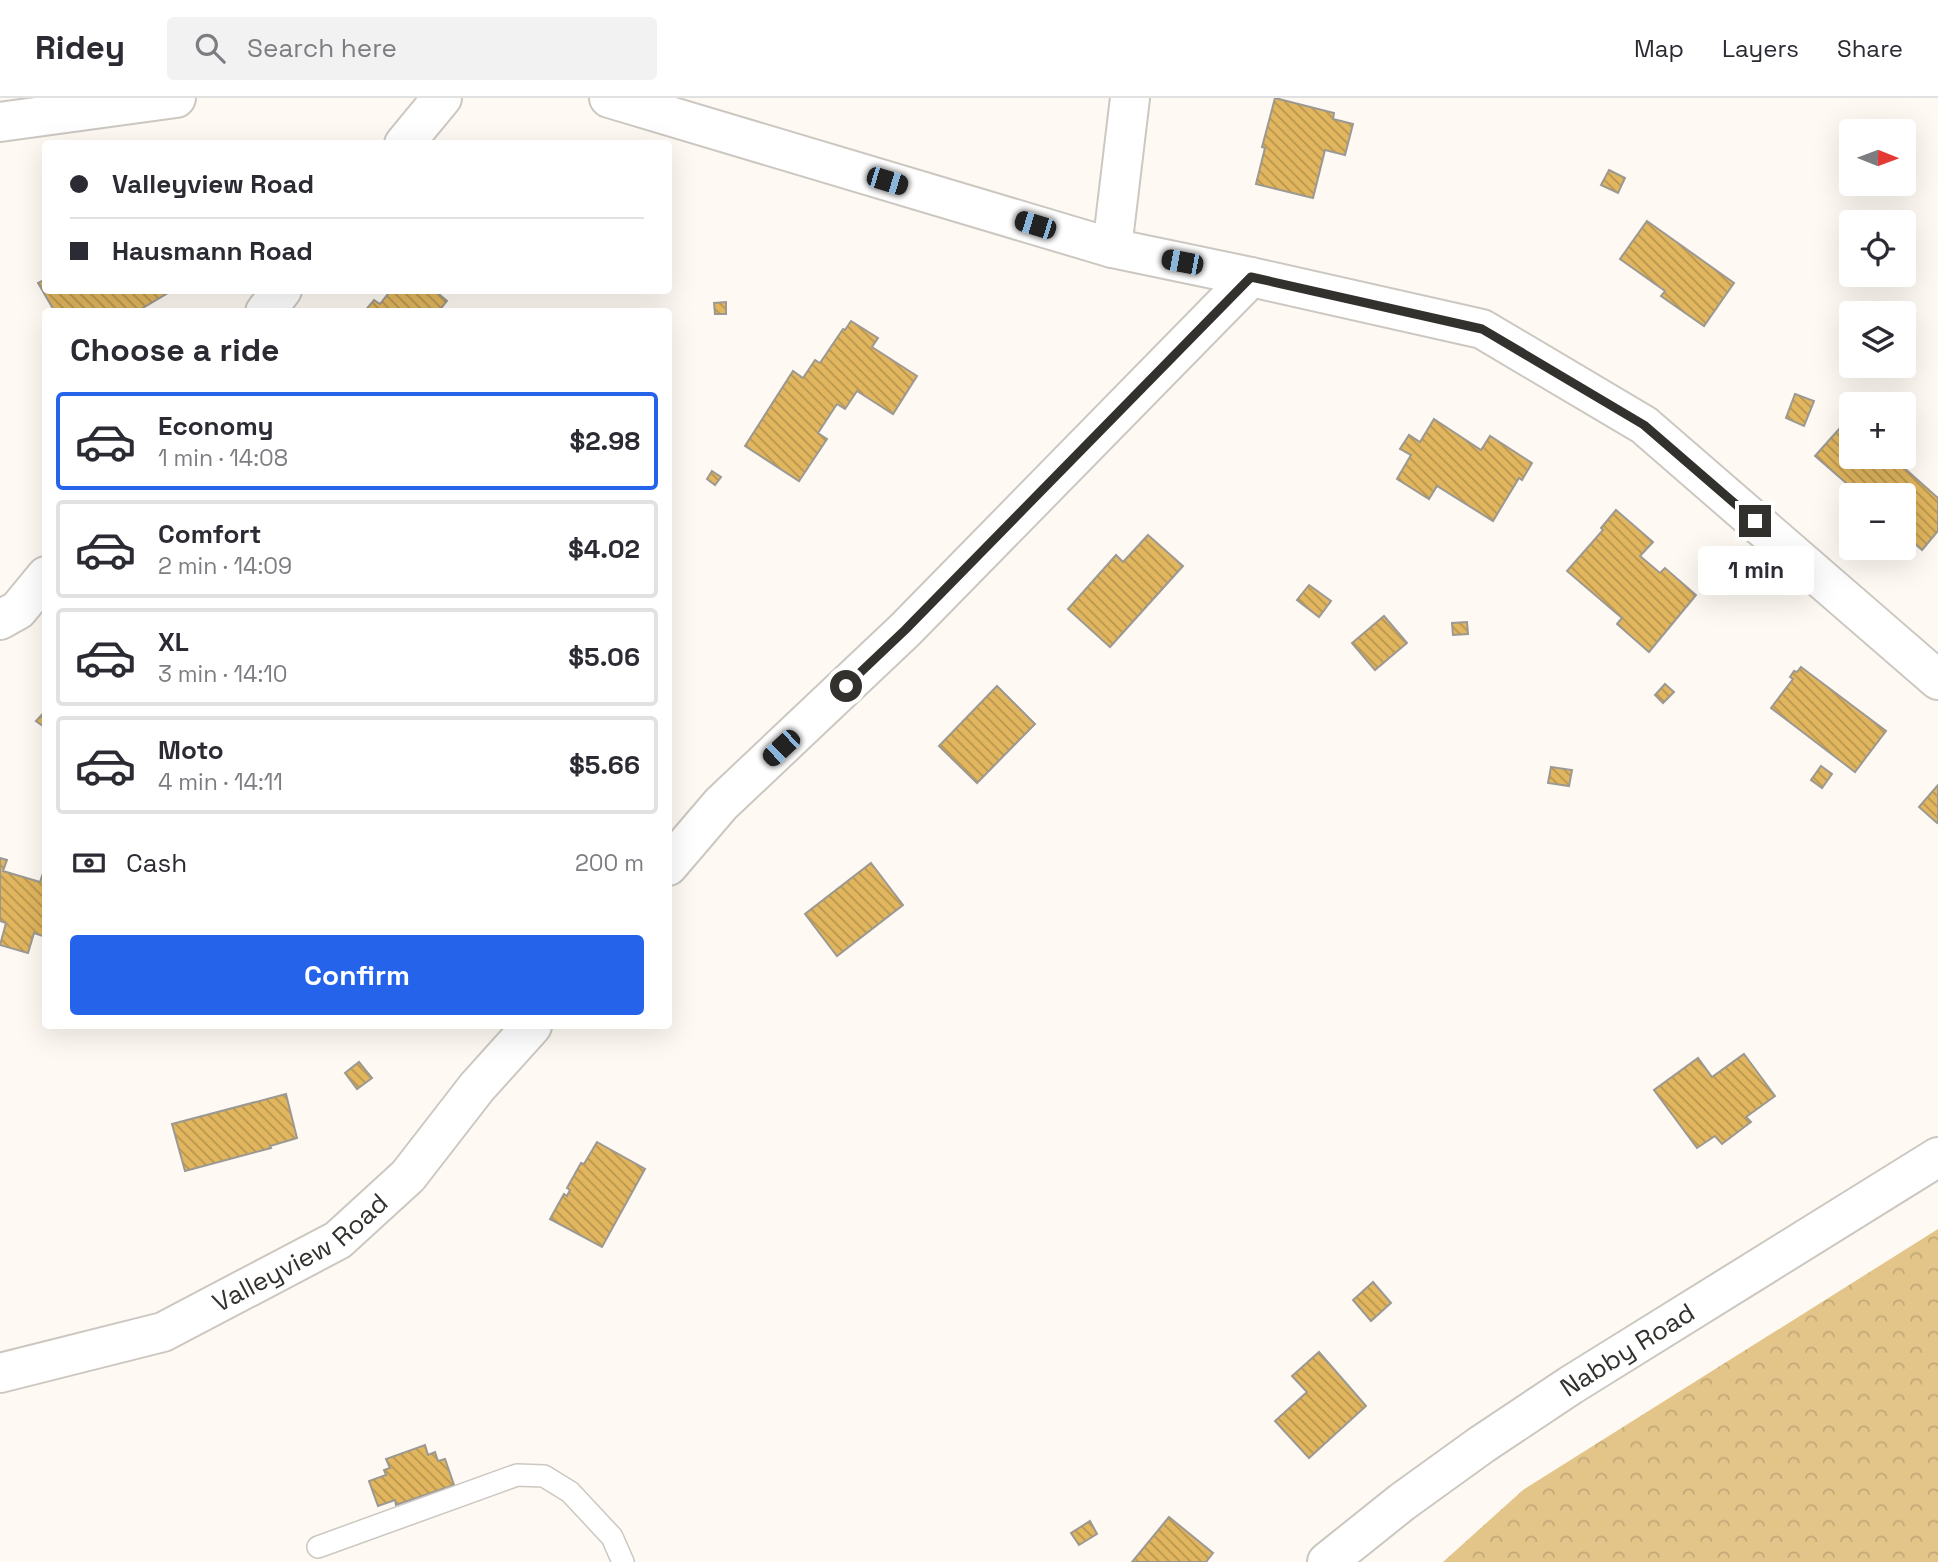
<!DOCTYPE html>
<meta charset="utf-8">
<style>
:root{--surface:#fff;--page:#f2f2f3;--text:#2b2b33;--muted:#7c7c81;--line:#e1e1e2;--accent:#2563eb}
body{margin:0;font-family:"Space Grotesk",sans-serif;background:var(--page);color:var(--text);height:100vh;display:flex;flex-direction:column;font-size:26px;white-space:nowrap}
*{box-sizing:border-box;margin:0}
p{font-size:23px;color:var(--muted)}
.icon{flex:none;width:38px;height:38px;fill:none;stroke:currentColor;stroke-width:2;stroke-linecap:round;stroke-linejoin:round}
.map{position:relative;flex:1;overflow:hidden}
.sheet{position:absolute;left:42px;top:210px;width:630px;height:721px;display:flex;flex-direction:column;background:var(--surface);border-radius:7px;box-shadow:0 7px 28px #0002}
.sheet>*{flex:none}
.guide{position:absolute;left:42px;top:42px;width:630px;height:154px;border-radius:7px;box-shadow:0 7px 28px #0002;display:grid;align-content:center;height:154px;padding:0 28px;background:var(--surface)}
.needle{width:46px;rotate:91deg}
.fabs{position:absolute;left:1839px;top:21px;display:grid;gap:14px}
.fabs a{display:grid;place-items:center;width:77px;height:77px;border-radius:7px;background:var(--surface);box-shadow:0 7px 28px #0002;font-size:35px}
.end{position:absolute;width:32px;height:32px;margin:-16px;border:9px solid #32312e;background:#fff;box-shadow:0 0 0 4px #fff}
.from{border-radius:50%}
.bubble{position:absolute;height:49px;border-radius:7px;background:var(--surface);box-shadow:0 7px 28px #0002;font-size:23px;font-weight:600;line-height:49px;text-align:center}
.car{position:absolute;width:21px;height:42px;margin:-21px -10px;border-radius:9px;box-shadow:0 0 5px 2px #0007;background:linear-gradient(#222 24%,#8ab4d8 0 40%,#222 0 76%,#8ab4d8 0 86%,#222 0)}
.guide b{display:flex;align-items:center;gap:24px;height:66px;font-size:26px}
.guide b+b{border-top:2px solid var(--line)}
.guide i{width:18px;height:18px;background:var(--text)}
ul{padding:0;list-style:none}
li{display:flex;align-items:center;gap:21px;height:98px;margin:0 14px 10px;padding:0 14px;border:4px solid var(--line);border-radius:7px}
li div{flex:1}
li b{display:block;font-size:26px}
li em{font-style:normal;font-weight:600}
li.selected{border-color:var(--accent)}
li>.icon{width:63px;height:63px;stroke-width:1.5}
h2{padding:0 28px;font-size:32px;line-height:84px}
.pay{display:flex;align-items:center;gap:18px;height:77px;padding:0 28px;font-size:26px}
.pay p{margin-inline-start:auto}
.cta{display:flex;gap:14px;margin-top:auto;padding:14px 28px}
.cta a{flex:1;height:80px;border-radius:7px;background:var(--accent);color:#fff;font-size:28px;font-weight:600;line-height:80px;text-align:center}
header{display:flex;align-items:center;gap:42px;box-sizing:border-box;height:98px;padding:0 35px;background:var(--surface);border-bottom:2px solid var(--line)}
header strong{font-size:33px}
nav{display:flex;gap:38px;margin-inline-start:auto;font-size:24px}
.search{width:490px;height:63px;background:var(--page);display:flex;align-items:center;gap:18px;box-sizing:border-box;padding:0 24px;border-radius:7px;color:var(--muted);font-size:26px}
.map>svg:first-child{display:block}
.forest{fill:url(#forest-crowns)}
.building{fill:url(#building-back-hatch);stroke:#9c9892;stroke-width:2}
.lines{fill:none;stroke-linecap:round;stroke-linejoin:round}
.service-casing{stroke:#ccc8c1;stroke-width:24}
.minor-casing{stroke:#ccc8c1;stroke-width:42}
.secondary-casing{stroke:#ccc8c1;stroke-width:42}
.service{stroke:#fff;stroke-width:21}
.minor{stroke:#fff;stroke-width:38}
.secondary{stroke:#fff;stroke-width:38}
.route{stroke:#32312e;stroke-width:9}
.labels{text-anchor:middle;stroke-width:5;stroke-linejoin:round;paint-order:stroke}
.street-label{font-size:26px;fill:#32312e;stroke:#fefaf3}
</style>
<header>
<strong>Ridey</strong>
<div class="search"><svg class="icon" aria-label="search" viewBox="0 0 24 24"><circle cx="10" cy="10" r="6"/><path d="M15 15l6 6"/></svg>Search here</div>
<nav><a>Map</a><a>Layers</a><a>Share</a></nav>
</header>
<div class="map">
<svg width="1938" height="1464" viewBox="0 0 1938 1464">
<defs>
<pattern id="forest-crowns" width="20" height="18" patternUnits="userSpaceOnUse" patternTransform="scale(1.75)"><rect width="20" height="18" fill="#e3c489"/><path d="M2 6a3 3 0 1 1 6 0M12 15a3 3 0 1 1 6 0" fill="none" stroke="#c3a977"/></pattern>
<pattern id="building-back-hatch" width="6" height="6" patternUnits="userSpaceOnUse" patternTransform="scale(1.75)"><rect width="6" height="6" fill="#e1b65e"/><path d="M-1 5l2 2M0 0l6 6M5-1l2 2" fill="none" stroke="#b7954e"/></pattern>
</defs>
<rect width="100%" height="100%" fill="#fefaf3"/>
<!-- forest -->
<polygon class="forest" points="1938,1131 1938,1464 1443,1464 1523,1392"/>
<!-- building -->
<g class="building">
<polygon points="1275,0 1334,15 1333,21 1353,26 1345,57 1325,52 1313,100 1256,86 1265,50 1262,49"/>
<polygon points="1609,72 1625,80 1618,95 1601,87"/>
<polygon points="1647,123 1734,185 1704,228 1661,198 1665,193 1620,161"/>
<polygon points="46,181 46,192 166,192 168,195 136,214 55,214 38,185"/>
<polygon points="391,192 434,192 447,203 438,214 364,214 374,202 380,206"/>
<polygon points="726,204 726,216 715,216 714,205"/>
<polygon points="851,223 878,240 872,249 917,278 893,316 857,293 845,311 837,306 818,335 827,341 799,383 745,348 793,273 803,280 815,262 820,265 843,231 845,232"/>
<polygon points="1795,296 1814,303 1804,328 1786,320"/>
<polygon points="1434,321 1481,352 1490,338 1532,365 1522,382 1519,380 1493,423 1437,388 1429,401 1397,381 1411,357 1400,351 1409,337 1420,344"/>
<polygon points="1848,321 1852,323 1852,359 1892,359 1938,400 1938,433 1922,452 1904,436 1904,397 1860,397 1815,358"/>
<polygon points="712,373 721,379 715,387 707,381"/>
<polygon points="1616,412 1653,444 1640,458 1660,475 1665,470 1696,497 1649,554 1617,526 1622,520 1567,473 1603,432 1601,430"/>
<polygon points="1148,437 1183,468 1110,549 1068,511 1116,457 1123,464"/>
<polygon points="1309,487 1331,503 1319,519 1297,502"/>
<polygon points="1384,518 1407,545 1375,572 1352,545"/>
<polygon points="1467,524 1468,536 1453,537 1452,525"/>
<polygon points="1801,569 1886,633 1855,674 1771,610 1793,581 1790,579 1794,573 1797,574"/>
<polygon points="1665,586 1674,594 1663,605 1655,597"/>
<polygon points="997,588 1035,626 977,685 939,648"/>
<polygon points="46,612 46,630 36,623"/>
<polygon points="1821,668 1832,676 1822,690 1811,682"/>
<polygon points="1551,669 1572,672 1569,688 1548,685"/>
<polygon points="1938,687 1938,723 1937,725 1919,709"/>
<polygon points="0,760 7,762 3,773 40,784 44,772 46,773 46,839 34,835 28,855 0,847 6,825 0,823"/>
<polygon points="871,765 903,807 837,858 805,816"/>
<polygon points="1744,956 1775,998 1746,1019 1751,1024 1722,1046 1715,1038 1697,1050 1654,992 1698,960 1712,979"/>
<polygon points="359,964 372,980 357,991 345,975"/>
<polygon points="286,996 297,1040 270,1048 271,1050 185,1073 172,1026"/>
<polygon points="597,1044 645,1071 602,1149 550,1121 564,1096 567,1098 570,1092 567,1090 581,1065 584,1066"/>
<polygon points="1373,1184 1391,1205 1371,1223 1353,1202"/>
<polygon points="1319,1254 1366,1308 1309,1360 1275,1323 1307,1294 1292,1278"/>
<polygon points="425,1347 428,1357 435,1354 438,1363 445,1361 454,1387 396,1407 395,1402 378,1408 369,1383 386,1377 384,1372 390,1370 386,1361"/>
<polygon points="1169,1419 1213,1455 1206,1464 1132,1464"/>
<polygon points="1090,1423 1097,1436 1079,1447 1071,1435"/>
</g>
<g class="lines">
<defs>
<polyline id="service" points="318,1449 517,1377 544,1378 570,1394 612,1439 623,1464"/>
<g id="minor">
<polyline points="609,0 1112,150 1251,179 1482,231 1644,327 1938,582"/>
<polyline points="0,24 176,0"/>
<polyline points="404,46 442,0"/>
<polyline points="1112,150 1130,0"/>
<polyline points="265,214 282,192"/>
<polyline points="0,522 18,512 46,478"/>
<polyline points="668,768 721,706 905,532 1251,179"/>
<path id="s1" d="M0 1275 163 1234 338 1142 408 1078 477 989 532 928"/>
</g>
<g id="secondary">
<path id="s2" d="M1327 1464 1402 1404 1481 1347 1571 1287 1938 1059"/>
</g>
</defs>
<!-- service casing -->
<use href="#service" class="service-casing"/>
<!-- minor casing -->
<use href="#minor" class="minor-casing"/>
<!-- secondary casing -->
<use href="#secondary" class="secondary-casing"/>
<!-- service -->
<use href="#service" class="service"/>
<!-- minor -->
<use href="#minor" class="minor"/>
<!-- secondary -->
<use href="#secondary" class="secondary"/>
</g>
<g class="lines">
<!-- route -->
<polyline class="route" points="846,588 905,532 1251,179 1482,231 1644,327 1755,423"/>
</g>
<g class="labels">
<!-- street labels -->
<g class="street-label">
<text dy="9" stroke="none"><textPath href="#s1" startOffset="327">Valleyview Road</textPath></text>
<text dy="9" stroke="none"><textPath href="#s2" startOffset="368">Nabby Road</textPath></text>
</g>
</g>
</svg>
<div class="fabs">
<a><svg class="needle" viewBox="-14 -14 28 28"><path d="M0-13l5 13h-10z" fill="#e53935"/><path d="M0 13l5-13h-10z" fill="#7c7c81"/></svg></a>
<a><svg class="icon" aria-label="locate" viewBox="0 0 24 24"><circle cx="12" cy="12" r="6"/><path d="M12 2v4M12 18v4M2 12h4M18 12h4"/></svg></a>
<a><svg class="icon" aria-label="layers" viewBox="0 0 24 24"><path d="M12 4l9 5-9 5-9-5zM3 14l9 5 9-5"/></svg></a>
<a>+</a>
<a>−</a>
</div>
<i class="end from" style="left:846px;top:588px"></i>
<i class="end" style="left:1755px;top:423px"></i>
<div class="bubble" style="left:1698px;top:448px;width:116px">1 min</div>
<i class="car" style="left:887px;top:83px;rotate:107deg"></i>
<i class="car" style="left:1035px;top:127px;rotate:287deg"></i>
<i class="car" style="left:1182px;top:164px;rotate:281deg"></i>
<i class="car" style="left:781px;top:650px;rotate:227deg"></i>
<div class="guide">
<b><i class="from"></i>Valleyview Road</b>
<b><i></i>Hausmann Road</b>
</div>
<section class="sheet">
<h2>Choose a ride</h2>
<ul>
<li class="selected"><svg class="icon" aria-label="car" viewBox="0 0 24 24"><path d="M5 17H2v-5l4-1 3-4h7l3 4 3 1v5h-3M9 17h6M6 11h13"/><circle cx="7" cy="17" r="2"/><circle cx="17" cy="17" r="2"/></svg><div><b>Economy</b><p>1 min · 14:08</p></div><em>$2.98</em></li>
<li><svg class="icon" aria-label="car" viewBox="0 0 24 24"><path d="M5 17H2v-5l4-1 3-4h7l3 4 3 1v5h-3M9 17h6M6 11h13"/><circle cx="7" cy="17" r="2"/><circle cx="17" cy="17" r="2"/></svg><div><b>Comfort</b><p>2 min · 14:09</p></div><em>$4.02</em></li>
<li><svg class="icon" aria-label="car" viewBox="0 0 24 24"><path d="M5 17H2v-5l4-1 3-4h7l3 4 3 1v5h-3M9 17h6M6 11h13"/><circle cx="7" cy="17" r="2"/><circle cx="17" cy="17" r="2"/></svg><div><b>XL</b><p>3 min · 14:10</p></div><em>$5.06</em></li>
<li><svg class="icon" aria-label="car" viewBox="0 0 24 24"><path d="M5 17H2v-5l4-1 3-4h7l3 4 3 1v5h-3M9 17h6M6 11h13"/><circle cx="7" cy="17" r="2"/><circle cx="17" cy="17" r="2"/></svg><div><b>Moto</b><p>4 min · 14:11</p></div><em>$5.66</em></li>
</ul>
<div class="pay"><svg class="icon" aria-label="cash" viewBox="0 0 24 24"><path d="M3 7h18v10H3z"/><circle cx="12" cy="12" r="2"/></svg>Cash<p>200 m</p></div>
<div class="cta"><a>Confirm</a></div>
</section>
</div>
